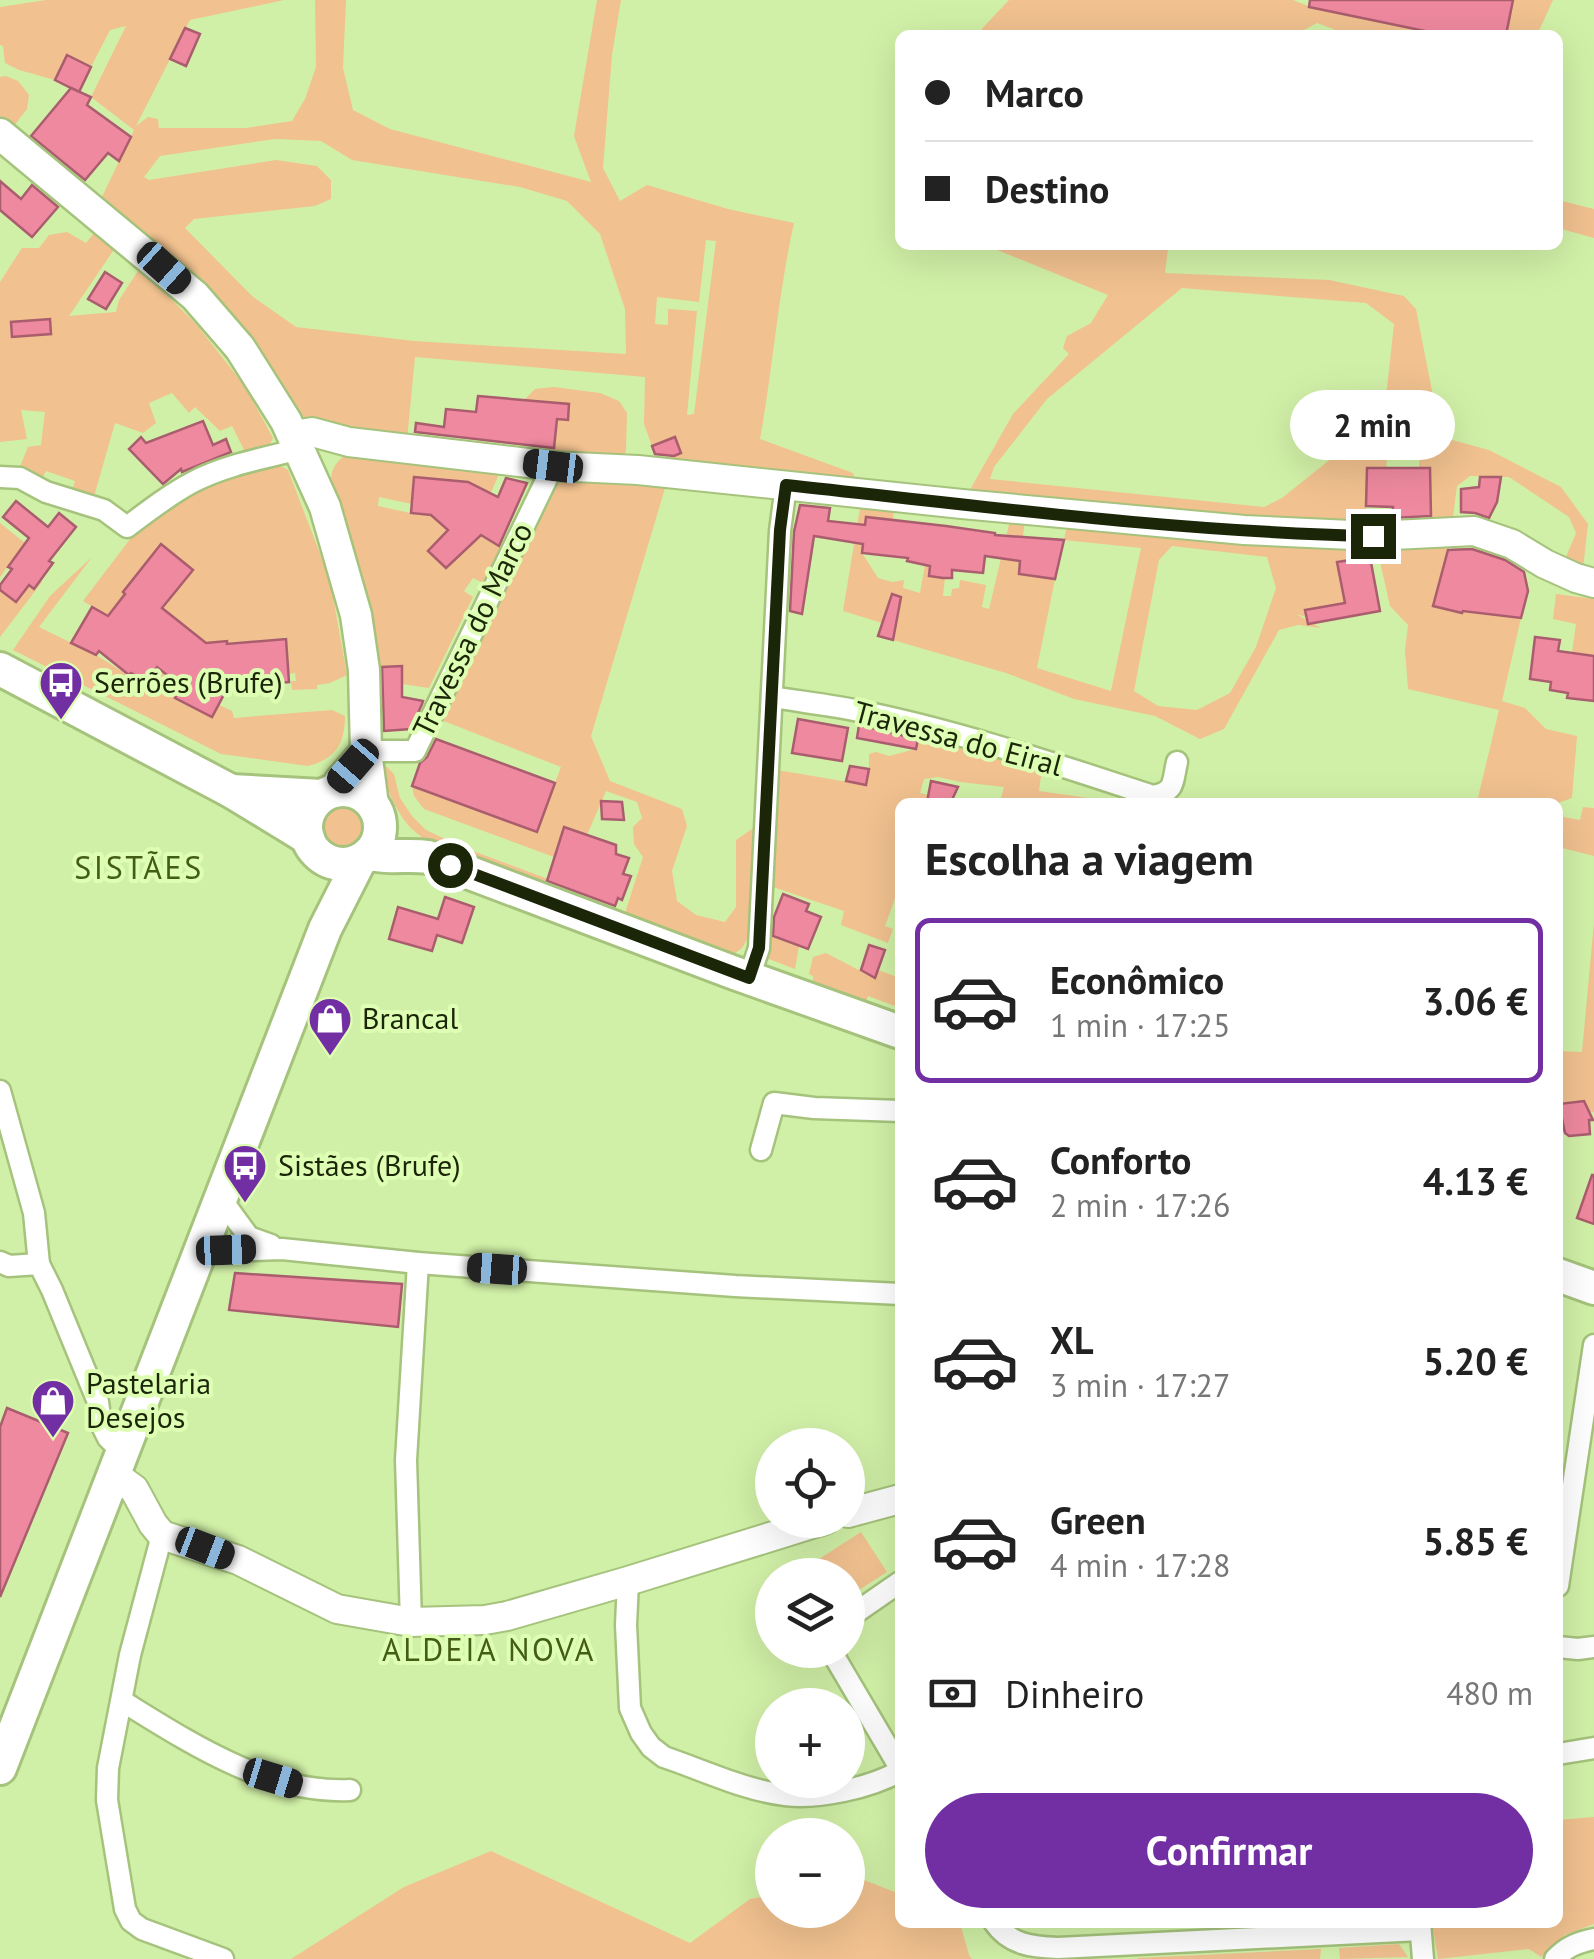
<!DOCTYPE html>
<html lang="pt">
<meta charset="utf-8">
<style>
:root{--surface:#fff;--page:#f2f2f2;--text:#222;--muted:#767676;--line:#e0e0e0;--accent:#722fa3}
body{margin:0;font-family:"PT Sans",sans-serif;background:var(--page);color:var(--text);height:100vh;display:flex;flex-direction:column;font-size:38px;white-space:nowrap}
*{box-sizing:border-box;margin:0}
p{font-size:32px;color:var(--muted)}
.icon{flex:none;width:55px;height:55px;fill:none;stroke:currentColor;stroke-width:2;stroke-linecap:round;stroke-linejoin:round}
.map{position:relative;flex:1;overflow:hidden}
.details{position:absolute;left:895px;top:798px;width:668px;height:1130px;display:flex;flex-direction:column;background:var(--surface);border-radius:15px;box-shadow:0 10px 40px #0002}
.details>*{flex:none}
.guide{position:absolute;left:895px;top:30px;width:668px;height:220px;border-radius:15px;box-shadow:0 10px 40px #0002;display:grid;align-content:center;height:220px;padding:0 30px;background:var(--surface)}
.buttons{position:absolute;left:755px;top:1428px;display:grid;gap:20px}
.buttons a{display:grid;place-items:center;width:110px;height:110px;border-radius:50%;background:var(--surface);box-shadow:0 10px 40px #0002;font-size:50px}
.end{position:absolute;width:45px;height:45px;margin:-22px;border:12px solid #1b2608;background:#fff;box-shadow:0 0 0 5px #fff}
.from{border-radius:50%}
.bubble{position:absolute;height:70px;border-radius:35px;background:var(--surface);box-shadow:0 10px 40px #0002;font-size:32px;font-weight:600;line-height:70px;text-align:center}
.car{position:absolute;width:30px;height:60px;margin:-30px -15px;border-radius:12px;box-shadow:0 0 8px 2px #0007;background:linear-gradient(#222 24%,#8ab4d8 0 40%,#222 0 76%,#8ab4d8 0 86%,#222 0)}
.guide b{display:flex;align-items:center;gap:35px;height:95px;font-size:38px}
.guide b+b{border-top:2px solid var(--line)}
.guide i{width:25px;height:25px;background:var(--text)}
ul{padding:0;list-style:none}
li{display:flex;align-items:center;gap:30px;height:165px;margin:0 20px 15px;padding:0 10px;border:5px solid transparent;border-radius:15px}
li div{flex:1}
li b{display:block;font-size:38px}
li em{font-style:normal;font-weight:600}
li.on{border-color:var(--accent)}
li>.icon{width:90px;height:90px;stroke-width:1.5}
h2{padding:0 30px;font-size:45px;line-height:120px}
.pay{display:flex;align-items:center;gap:25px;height:110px;padding:0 30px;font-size:38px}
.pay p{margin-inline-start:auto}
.action{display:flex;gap:20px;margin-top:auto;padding:20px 30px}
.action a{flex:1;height:115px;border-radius:60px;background:var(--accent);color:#fff;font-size:40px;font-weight:600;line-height:115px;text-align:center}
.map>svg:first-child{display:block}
.green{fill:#f1c18f;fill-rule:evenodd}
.building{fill:#ef899f;stroke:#aa5d6e;stroke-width:2.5}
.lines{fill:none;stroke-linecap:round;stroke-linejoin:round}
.minor-casing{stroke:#a5c37c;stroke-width:25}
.tertiary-casing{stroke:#a5c37c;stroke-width:32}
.secondary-casing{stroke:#a5c37c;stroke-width:35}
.primary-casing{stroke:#a5c37c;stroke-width:38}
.minor{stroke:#fff;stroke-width:20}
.tertiary{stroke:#fff;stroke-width:28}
.secondary{stroke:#fff;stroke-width:30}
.primary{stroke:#fff;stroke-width:32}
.route{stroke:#1b2608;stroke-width:12}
.labels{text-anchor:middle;stroke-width:8;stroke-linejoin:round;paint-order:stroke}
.street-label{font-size:30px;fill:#1b2608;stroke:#defeb4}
.poi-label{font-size:30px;fill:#1b2608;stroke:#defeb4;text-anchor:start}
.neighbourhood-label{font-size:32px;letter-spacing:2.5px;fill:#445d15;stroke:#defeb4}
</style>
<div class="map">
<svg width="1594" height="1959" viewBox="0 0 1594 1959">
<rect width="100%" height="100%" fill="#d1f0a7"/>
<!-- green -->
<g class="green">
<path d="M46 0H284L190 20 136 126 148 117 158 119 159 128H246L292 121 305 99 316 67 315 0H346L343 68 353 110 390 129 591 182 574 136 597 0H621L612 55 603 168 620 201 647 185 728 209 794 223C778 294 773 368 760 439L853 473 856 483 658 462 681 453 674 437 652 446 644 424 645 377 415 357 407 440 312 423 295 410 101 199 134 130 91 97 126 26 110 30 91 67 67 56 55 80 19 70 5 63 3 46 0 45V7ZM275 139 321 141 352 160 520 187 567 201 600 234 625 309 626 354 414 341 296 327 252 296 185 228 194 219 315 206 331 199V180L317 166 276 160 149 180 144 177 160 156ZM706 240 716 241 694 414 687 415 697 311 668 309V325L655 324 657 297 699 302Z"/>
<polygon points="1009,0 1293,0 1313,8 1444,35 1349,35 1317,23 1304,30 1302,35 976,35"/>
<polygon points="1513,0 1553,0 1537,35 1506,35"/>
<polygon points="6,76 18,81 29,95 27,109 13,127 0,116 0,77"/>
<polygon points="1558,200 1594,209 1594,238 1558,228"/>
<polygon points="67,232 86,243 95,232 115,248 69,316 116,312 119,300 140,268 196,324 244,385 273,438 268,448 247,456 232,426 220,431 195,407 189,413 172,393 149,403 156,423 143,433 115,423 93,500 71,494 75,481 46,471 40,483 19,469 28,447 41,445 45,412 21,410 27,439 0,442 0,282 22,248 39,248 49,235"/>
<path d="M985 245H1174L1168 249 1165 273 1329 280 1404 296 1416 309 1441 437 1489 450 1561 487 1588 524 1583 569 1563 564 1576 533 1569 517 1509 477 1470 476 1457 486 1452 525H1432L1430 469 1419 468 1420 444 1389 441 1386 468H1367L1366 530 967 495 1013 414 1069 354 1063 348 1067 336 1091 323 1108 295ZM1182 288 1366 303 1394 324 1387 388 1352 442 1282 498 1264 507 990 479 994 467 1047 399Z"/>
<polygon points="554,387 600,393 619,401 627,413 626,451 621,461 553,454 555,434 524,417 567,420 569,405 524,400 535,389"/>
<path d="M352 452 502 467 486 504H412L379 497 378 506 410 513 439 516 448 530 428 550 445 567 483 533 499 546 518 519 509 543 483 583 473 578 464 591 473 597 429 688 402 684V667H379L369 615 332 495C329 474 332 461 352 452Z"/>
<polygon points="277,464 288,470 330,580 347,675 330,683 317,685 317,689 292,690 291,681 296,681 295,673 289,674 285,635 284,639 227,644 226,641 206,643 162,608 162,545 123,591 125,594 108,616 83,601 140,526 205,484"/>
<polygon points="563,474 666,485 591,736 610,781 682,809 687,826 672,871 677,901 696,915 725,922 736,907 736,840 755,827 749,936 742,948 734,954 625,913 643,857 634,844 633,827 642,818 637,802 606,791 587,835 564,828 554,857 424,809 414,796 412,786 537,831 561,767 441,720"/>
<path d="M861 502 894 505 893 520 866 518 862 553 878 578 892 582 904 580 903 588 920 593 925 565 931 566 945 578 943 596H951L952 589 959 588 960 580 986 585 982 607 989 609 1011 516 1025 518 1019 574 1055 579 1037 668 1111 691 1141 548 1064 540 1068 522 1363 544 1370 557 1337 563 1345 603 1321 608 1323 622 1296 614 1321 628 1298 625 1279 630 1224 729 1200 739 1155 716 1074 699 1006 673 893 640 885 615 882 623 843 611ZM1172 546 1267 557 1276 588 1256 647 1230 693 1197 710 1158 706 1134 691 1159 560Z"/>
<polygon points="0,523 25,543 0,577"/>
<polygon points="1451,541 1434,606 1462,613 1464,605 1489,614 1521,618 1502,701 1525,708 1546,729 1577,736 1572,798 1558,803 1477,802 1499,710 1408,689 1405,650 1408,625 1390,606 1376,544"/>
<path d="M92 557 39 627 96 655 128 675 131 673 147 682 157 667 181 686 212 717 219 705 232 711 234 718 332 710 345 716C345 744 335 759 308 766L221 754 13 650 50 596Z"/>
<polygon points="40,581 42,582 0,637 0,590 16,601 29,585"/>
<polygon points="1556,594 1594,599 1594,656 1579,654 1577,668 1570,667 1576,624 1553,619"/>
<polygon points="920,733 1042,769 1039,791 1117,802 1000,802 1004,787 960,782 938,777 924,779 920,793 928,795 927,802 900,802 900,885 885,926 893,929 888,943 841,925 844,911 770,886 777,770 866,785 869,769 869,754 876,752 889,756 916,749"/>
<path d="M379 767H387L394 774 400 798 412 816 426 830 462 847 548 879 545 887C508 873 432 853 408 825 394 808 387 787 379 767Z"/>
<circle cx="343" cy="829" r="25"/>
<polygon points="1583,807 1594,808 1594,856 1558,847 1558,816 1580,820"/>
<polygon points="1594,923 1594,1112 1589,1112 1583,1101 1558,1104 1558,1051 1582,1052"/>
<polygon points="768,934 799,946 795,969 766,958"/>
<polygon points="826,953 874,978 878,970 900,978 900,1008 868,996 865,1006 813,986 813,976 809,974 813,957"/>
<polygon points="861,1532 887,1572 848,1597 848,1575 794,1575"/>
<polygon points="1594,1817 1594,1924 1565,1935 1541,1957 1529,1949 1438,1959 1432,1923 1558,1922 1558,1820"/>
<polygon points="491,1851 690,1943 750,1899 772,1895 772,1910 848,1910 848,1883 864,1880 900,1894 900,1922 960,1923 969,1955 972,1959 291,1959 404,1887"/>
<polygon points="1399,1944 1408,1957 1340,1959 1339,1948"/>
<polygon points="1321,1949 1320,1959 1137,1959 1138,1958"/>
</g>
<!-- building -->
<g class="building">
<polygon points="1310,0 1513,0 1506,35 1444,35 1309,7"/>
<polygon points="185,28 200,34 186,66 170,59"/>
<polygon points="67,55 91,67 79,92 55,80"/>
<polygon points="71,88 91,97 87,105 131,137 119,161 108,153 85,180 31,136"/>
<polygon points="0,181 21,199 32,185 58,207 32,237 0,210"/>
<polygon points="105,272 122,283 106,309 88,299"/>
<polygon points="50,319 51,334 12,337 11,322"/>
<polygon points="478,396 569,404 568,420 557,419 554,448 415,432 416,423 444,427 446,409 476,412"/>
<polygon points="203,421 213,445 226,439 231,452 182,472 181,469 163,484 129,449 141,437 146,443"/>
<polygon points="675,437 681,453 674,456 655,454 652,446"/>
<polygon points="1367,468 1430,468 1431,516 1392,518 1393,507 1366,506"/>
<polygon points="414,477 468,482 498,497 506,478 527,483 499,546 481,535 446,568 428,551 448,530 431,515 411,513"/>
<polygon points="1480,477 1501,477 1497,502 1489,518 1475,513 1461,512 1461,489 1479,487"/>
<polygon points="16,501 48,527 59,513 76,527 49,561 53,563 34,589 29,585 16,602 0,590 0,585 12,569 8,567 29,538 3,517"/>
<polygon points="800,505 830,508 828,521 865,525 866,517 946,526 995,533 995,535 1064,540 1055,579 1019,574 1020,561 985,556 983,573 952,570 952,578 943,578 929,576 930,566 907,561 908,558 862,553 863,544 814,536 802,614 790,611 794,532"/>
<polygon points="161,544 193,570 162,608 206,643 227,641 227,644 286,639 289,682 228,687 212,717 175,698 181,686 157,667 148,682 131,673 129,675 99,651 96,655 71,643 92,607 108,616 125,594 123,592"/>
<polygon points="1472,549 1505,560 1524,572 1528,591 1521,618 1463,611 1462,613 1433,606 1448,550"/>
<polygon points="1370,557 1380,611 1308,624 1305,610 1345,603 1337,562"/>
<polygon points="892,594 901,597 893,640 878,636"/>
<polygon points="1535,637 1560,640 1558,651 1594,656 1594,701 1567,698 1568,693 1550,690 1551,682 1530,679"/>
<polygon points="402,666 402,697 423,701 422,704 411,729 384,731 382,667"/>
<polygon points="798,719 848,728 842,761 792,753"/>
<polygon points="859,725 918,739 916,749 857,738"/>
<polygon points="436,739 555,783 537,832 412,786 420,763 427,757"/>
<polygon points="850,766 869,769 866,785 846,781"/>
<polygon points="931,781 958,787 951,802 927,802"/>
<polygon points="601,801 622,802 624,820 602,819"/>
<polygon points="564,827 616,845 616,854 629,858 623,874 631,876 622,900 618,898 615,906 547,881"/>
<polygon points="783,894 809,904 806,911 821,917 808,949 773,936 774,917"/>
<polygon points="445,897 474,907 462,943 437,935 432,951 389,939 398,907 438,919"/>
<polygon points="869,945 885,950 875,978 861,970"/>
<polygon points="1584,1101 1593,1120 1589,1120 1590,1134 1569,1136 1565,1133 1559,1104"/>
<polygon points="1592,1175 1594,1175 1594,1224 1577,1218"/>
<polygon points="235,1273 402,1284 398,1327 229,1310"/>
<polygon points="7,1408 68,1433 0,1597 0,1427"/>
</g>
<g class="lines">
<defs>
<g id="minor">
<path d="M0 477 20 478 46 492 104 510 127 527C148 511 170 494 193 482 225 465 265 458 300 449"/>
<path d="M772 697C802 702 833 705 864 712 962 732 1058 765 1153 796 1176 791 1172 783 1177 762"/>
<polyline points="366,751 415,751 553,466"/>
<polyline points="749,978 759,948 780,531 786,485"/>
<polyline points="0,1091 34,1213 39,1264 52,1290 98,1402 101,1424 108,1438 122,1452"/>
<polyline points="761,1150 774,1103 814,1108 900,1111"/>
<polyline points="221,1199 249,1237 271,1245"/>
<polyline points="199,1252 282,1249 418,1263 735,1286 900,1294"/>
<polyline points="0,1262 9,1266 39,1264"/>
<polyline points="162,1535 130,1655 108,1768 107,1800 125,1909 131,1921 142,1929 223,1959"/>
<path d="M628 1581 626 1625 630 1708 641 1733 651 1747 664 1757C700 1769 747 1791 785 1795 819 1799 870 1788 900 1771"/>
<polyline points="1558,1586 1594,1345"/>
<polyline points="848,1618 900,1582"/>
<polyline points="411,1622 406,1460 418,1263"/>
<polyline points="1558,1647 1578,1649 1594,1647"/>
<polyline points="832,1650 837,1661 900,1768"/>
<path d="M122 1701C190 1743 267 1794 350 1790"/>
<polyline points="1558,1754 1594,1748"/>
<path d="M994 1922C1010 1945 1032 1947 1058 1948L1420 1930"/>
<polyline points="1420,1922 1423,1959"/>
<path d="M1555 1959C1566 1947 1578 1942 1594 1939"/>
</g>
<g id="tertiary">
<polyline points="293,435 312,432 349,442 553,466 638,470 962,504 1244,530 1373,536 1474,531 1512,544 1545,564 1576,578 1594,583"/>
<polyline points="113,1474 134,1489 153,1524 162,1535 238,1560 337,1609 411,1622 485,1620 507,1616 628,1581 825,1520"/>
<polyline points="848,1513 900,1499"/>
</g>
<g id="secondary">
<polyline points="0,134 195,296 240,348 286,421 325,507 356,615 364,670 366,751 373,805"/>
<polyline points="335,790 340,781 366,751"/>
</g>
<g id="primary">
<polyline points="0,669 231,791 308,838"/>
<circle cx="343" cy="827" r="37"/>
<polyline points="231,791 321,796"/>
<path d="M369 853C387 859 409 854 428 857L732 972 900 1032"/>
<polyline points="1558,1275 1594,1288"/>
<polyline points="0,1768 325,929 360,860"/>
</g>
</defs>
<!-- minor casing -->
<use href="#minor" class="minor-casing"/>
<!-- tertiary casing -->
<use href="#tertiary" class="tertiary-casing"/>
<!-- secondary casing -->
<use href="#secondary" class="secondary-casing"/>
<!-- primary casing -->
<use href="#primary" class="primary-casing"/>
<!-- minor -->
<use href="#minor" class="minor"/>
<!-- tertiary -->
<use href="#tertiary" class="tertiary"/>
<!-- secondary -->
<use href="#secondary" class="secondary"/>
<!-- primary -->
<use href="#primary" class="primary"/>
</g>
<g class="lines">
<!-- route -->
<path class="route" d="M450 865 749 978 759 948 780 530 786 485C981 506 1177 532 1373 536"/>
</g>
<!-- icons -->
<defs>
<symbol id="bus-pin" viewBox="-11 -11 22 30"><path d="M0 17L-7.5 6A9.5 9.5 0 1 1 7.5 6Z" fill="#722fa3" stroke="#defeb4"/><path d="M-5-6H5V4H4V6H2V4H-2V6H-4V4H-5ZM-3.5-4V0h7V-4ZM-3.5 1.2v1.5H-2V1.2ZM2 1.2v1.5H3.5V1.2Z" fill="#fff"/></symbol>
<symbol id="shop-pin" viewBox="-11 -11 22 30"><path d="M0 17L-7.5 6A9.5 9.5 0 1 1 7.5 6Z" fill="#722fa3" stroke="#defeb4"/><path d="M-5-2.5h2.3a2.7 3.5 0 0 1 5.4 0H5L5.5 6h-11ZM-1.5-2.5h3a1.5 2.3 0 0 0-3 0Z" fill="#fff"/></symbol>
</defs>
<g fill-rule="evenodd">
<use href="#bus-pin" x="36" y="658" width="50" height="68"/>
<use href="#shop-pin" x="305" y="994" width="50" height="68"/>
<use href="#bus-pin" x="220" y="1141" width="50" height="68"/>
<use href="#shop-pin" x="28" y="1376" width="50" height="68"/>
</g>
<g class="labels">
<!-- street labels -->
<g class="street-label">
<text transform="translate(473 630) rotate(-64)" y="10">Travessa do Marco</text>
<text transform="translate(958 739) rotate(15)" y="10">Travessa do Eiral</text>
</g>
<!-- poi labels -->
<g class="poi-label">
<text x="94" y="693">Serrões (Brufe)</text>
<text x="362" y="1029">Brancal</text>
<text x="278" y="1176">Sistães (Brufe)</text>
<text x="86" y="1394">Pastelaria<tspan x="86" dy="34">Desejos</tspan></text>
</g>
<!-- neighbourhood labels -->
<g class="neighbourhood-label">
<text x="139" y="879">SISTÃES</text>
<text x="489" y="1661">ALDEIA NOVA</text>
</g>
</g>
</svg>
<div class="buttons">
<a><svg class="icon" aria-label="locate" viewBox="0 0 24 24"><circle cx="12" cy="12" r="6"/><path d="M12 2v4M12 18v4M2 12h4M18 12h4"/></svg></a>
<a><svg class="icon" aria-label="layers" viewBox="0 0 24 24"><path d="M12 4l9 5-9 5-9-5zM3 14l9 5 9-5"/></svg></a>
<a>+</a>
<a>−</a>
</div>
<i class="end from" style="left:450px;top:865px"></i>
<i class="end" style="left:1373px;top:536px"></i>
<div class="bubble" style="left:1290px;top:390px;width:165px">2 min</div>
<i class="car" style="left:164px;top:268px;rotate:132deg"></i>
<i class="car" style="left:553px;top:466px;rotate:277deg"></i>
<i class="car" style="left:353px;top:766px;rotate:221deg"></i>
<i class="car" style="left:226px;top:1250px;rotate:88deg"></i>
<i class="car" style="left:497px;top:1269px;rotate:274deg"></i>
<i class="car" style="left:205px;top:1548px;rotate:111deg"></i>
<i class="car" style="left:273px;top:1778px;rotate:107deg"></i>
<div class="guide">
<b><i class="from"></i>Marco</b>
<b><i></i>Destino</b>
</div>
<section class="details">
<h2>Escolha a viagem</h2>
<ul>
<li class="on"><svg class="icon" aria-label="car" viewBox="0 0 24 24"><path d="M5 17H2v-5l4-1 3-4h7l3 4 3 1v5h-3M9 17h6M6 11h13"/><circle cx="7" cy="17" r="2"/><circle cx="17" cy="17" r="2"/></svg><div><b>Econômico</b><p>1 min · 17:25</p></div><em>3.06 €</em></li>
<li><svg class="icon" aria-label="car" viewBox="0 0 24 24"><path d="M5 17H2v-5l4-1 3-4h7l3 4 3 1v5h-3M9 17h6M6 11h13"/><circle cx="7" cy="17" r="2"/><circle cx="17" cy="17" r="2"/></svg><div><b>Conforto</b><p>2 min · 17:26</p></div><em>4.13 €</em></li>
<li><svg class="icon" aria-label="car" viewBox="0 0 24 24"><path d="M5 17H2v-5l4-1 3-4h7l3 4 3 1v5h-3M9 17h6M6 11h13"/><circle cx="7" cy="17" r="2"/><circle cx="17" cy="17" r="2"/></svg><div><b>XL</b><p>3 min · 17:27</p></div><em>5.20 €</em></li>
<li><svg class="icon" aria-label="car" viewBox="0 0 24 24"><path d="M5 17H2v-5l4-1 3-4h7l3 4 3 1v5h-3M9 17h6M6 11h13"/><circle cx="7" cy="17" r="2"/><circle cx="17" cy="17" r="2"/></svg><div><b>Green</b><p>4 min · 17:28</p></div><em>5.85 €</em></li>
</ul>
<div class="pay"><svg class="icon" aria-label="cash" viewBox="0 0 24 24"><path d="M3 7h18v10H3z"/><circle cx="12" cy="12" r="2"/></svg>Dinheiro<p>480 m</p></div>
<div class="action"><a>Confirmar</a></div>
</section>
</div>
